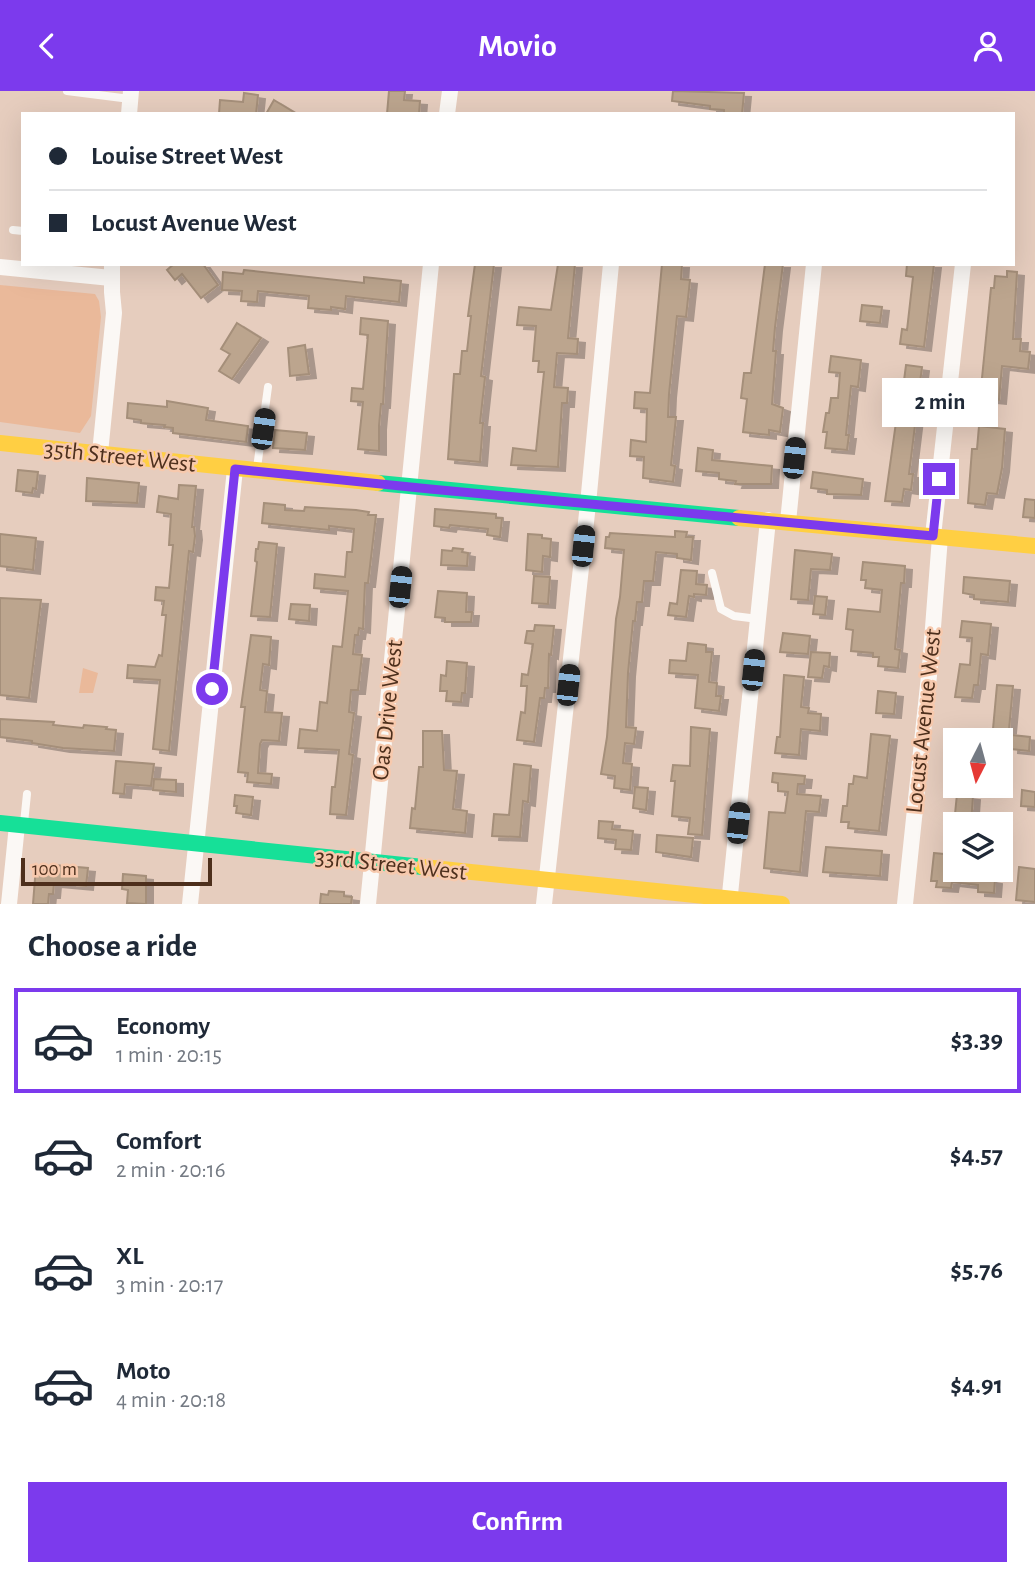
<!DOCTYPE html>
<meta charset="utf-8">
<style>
:root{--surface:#fff;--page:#f2f2f3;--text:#1f2937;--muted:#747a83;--line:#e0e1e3;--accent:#7c3aed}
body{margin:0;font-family:"Alegreya Sans",sans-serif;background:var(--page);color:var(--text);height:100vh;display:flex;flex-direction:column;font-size:26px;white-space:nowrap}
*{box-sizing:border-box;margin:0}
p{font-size:23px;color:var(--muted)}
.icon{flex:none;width:38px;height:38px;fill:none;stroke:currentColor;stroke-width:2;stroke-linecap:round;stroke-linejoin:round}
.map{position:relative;height:813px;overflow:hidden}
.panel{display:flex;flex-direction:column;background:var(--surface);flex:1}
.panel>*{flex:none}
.guide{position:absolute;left:21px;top:21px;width:994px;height:154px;border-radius:0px;box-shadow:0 7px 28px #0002;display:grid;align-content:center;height:154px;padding:0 28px;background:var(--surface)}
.needle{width:46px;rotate:186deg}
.buttons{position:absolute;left:943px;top:637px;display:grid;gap:14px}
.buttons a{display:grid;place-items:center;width:70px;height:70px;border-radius:0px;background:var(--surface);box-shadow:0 7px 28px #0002;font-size:35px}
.scale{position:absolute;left:21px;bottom:18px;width:191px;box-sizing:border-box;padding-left:7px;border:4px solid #4d2f1c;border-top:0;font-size:19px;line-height:24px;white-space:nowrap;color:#4d2f1c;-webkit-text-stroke:5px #f7c9ad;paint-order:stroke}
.end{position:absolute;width:32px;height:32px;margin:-16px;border:9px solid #7c3aed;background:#fff;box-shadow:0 0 0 4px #fff}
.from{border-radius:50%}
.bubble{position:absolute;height:49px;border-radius:0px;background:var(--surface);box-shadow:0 7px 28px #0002;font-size:23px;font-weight:700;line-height:49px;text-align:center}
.car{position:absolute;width:21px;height:42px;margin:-21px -10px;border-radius:9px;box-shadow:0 0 5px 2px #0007;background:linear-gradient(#222 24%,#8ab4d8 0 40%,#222 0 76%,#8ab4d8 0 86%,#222 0)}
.guide b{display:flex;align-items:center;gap:24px;height:66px;font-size:26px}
.guide b+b{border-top:2px solid var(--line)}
.guide i{width:18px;height:18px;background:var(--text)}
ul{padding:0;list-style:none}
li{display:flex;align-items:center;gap:21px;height:105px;margin:0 14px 10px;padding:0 14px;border:4px solid transparent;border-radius:0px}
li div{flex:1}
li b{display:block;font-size:26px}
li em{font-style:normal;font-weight:700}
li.current{border-color:var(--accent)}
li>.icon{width:63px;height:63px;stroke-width:1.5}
h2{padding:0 28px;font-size:32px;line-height:84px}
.primary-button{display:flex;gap:14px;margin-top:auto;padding:14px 28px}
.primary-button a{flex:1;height:80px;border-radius:0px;background:var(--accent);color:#fff;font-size:28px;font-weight:700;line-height:80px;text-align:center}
header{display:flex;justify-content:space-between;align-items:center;height:91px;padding:0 28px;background:var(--accent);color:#fff;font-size:32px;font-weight:700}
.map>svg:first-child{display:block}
.green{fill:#eab99a}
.building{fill:#bca58e;stroke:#a58f7a;stroke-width:2;filter:url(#shadow)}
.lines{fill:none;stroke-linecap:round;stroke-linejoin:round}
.lane{stroke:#fbf8f5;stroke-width:8}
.street{stroke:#fbf8f5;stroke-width:16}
.fast{stroke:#16e098;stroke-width:16}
.slow{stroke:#ffcf43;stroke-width:16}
.route{stroke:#7c3aed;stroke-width:9}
.labels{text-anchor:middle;stroke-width:5;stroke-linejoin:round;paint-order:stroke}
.street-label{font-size:24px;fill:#4d2f1c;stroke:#f7c9ad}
</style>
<header><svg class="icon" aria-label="back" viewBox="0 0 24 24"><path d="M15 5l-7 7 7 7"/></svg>Movio<svg class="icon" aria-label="person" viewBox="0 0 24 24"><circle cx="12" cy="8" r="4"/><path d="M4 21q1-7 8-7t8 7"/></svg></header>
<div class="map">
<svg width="1035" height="813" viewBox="0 0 1035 813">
<defs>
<filter id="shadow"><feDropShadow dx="7" dy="4" stdDeviation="0" flood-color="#0004"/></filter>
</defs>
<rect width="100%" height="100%" fill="#e6cdbe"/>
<!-- green -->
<g class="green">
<polygon points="0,194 95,203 99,210 101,226 91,325 80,342 0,331"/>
<polygon points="83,577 98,582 93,602 79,602"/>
</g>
<!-- building -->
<g class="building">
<polygon points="389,0 405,0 404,9 420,10 419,23 387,23"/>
<polygon points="673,0 744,2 742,23 724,22 724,19 710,18 710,15 672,10"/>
<polygon points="244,2 258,4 256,23 219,23 220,9 243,11"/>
<polygon points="274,9 297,23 266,23"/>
<polygon points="174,173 203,173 218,194 201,207 182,183 175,189 167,179"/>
<polygon points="475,173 494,173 481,285 485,286 480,332 483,332 480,371 448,368 454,283 460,283 462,260 467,260 471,225 468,225"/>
<polygon points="558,173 575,173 568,247 578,248 577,263 557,262 554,296 568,297 567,312 562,312 558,376 511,374 513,357 536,360 544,281 538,281 539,270 533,270 536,235 517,234 519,216 551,219"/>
<polygon points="662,173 682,173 681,188 690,189 686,226 677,225 669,303 668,326 676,326 671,374 675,375 673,391 643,387 644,366 630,365 631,349 646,351 647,318 634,317 635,301 650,302"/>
<polygon points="765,173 783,173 775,236 773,260 776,260 772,313 783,317 780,341 769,339 769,344 743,341 747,308 741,307 744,282 751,282"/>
<polygon points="907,173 934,173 924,256 900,253 902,238 907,239 913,186 906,185"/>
<polygon points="244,179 364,192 364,186 401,190 399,211 346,205 345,218 331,216 331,219 308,217 309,205 258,200 257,211 241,210 242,200 222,199 223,181 243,183"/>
<polygon points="1007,180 1017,181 1013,248 1021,248 1020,260 1030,261 1028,278 1002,275 999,309 980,307 991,197 994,197 995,185 1007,186"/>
<polygon points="862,214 882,216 880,232 860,230"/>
<polygon points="361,227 388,230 383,313 381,313 379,335 379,360 358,358 363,311 351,310 352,297 363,298 368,244 360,243"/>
<polygon points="237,232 261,247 232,288 219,280 230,263 221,258"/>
<polygon points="305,254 309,283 290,285 288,257"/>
<polygon points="831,265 861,269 858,296 851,295 846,344 849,344 847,359 825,357 827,341 823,341 826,322 829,322 831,307 838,307 840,282 829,281"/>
<polygon points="906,274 922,276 918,307 902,305"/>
<polygon points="167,310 208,317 206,329 248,335 246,351 173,342 173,337 164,336 165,334 141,332 141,329 127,327 128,312 167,316"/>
<polygon points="897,324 916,326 909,383 913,383 911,399 904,398 902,411 885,410"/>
<polygon points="979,335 1005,338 1002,377 997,403 987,402 985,414 968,412 972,358 977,358"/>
<polygon points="275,339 307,342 305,359 273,357"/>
<polygon points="698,357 713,359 712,369 772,375 771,393 735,393 736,390 719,388 719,382 696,380"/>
<polygon points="18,379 38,381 36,398 33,397 32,402 16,400"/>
<polygon points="813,381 863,388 861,404 827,403 827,399 811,397"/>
<polygon points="87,387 139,392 137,412 86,410"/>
<polygon points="179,394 196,395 192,436 194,436 195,445 193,461 189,460 169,660 153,658 160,589 127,587 128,574 155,576 159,564 162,565 166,524 162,524 164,510 155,509 156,496 169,497 173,454 169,454 171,423 157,421 159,405 178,408"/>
<polygon points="1025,408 1035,409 1035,427 1023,426"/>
<polygon points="264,412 285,414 285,419 304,420 305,416 356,419 369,421 368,424 376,424 368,492 365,492 363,538 359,537 358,544 355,544 353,563 362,564 358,599 351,599 349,621 354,622 349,663 353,664 346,724 330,723 332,696 335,696 339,659 298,657 300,638 317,640 320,611 327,612 333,555 342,556 348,500 314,497 315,483 345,486 347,461 352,461 354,438 329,435 329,439 262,432"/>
<polygon points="435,418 496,423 496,427 502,427 500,446 487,444 488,438 450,434 449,437 434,435"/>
<polygon points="675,440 687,441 686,446 693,446 691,469 677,467 677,463 656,461 653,490 644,490 642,511 637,511 635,530 633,530 628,582 626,636 636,637 634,653 625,652 623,672 632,673 630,699 614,697 615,685 601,683 607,646 616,528 620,506 624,459 605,457 606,446 609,446 610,442 675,446"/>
<polygon points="0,443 36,447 33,479 0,475"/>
<polygon points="528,443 542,444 542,447 551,448 550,466 543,465 542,481 526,479"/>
<polygon points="259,451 277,453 270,526 251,525 257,471 255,470 256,458 258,458"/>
<polygon points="453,457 463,458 462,461 468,462 467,475 441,474 442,459 452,460"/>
<polygon points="795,459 832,463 830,479 811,478 808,509 791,508"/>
<polygon points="863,471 905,475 904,492 901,492 895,558 900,559 898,577 878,575 879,566 873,566 873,562 851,560 853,539 846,538 848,518 880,521 882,499 865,497 866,489 861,489"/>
<polygon points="681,479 697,480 696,493 707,494 706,504 694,503 694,506 689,505 686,526 668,524 670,512 677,513"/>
<polygon points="534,485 550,486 548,513 532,512"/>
<polygon points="964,486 1010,490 1008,511 974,508 974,504 963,502"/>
<polygon points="438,500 467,502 466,521 472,521 471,531 445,531 445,527 435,526"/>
<polygon points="815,505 827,506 825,524 813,523"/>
<polygon points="0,507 41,509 29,607 0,604"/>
<polygon points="291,513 310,514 309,530 289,528"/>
<polygon points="962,530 991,533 988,564 981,563 978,594 974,594 972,607 955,606 960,573 970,574 972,547 960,546"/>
<polygon points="535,534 554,535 551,564 549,563 548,597 545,597 544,607 540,607 534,651 517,649 521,621 525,622 527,595 521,595 522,583 528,584 533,553 525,552 527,540 534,540"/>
<polygon points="783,542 810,545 808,563 780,561"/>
<polygon points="251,544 271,546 269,574 263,573 260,599 267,600 265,621 282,622 279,650 262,649 260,653 258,682 272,683 271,693 247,691 248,682 238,681 245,616 241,616"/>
<polygon points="688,552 706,554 706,561 712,561 709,591 717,592 716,605 721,605 719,620 695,617 698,584 669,582 670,569 686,570"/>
<polygon points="811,561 830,562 829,576 824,575 822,587 808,586"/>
<polygon points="447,570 467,572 465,602 462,602 461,611 446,610 447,600 440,600 441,584 446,585"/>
<polygon points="784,584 804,586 801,616 809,617 808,622 821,623 820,640 801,638 799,664 775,662 777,646 780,646"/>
<polygon points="997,594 1013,595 1008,649 992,649"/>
<polygon points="878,600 896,602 894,623 876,622"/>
<polygon points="0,628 54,631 53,634 83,637 84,634 107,636 106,638 116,639 114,660 63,657 32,652 32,650 0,646"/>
<polygon points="691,636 710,638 702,744 688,743 690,727 672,725 675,690 671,690 673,674 690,675"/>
<polygon points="423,640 442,640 444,679 457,680 453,718 467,720 465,742 410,737 412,717 415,718 419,676 423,676"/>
<polygon points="871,643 890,645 879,740 848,737 849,731 841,731 843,715 847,715 849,693 853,693 854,685 867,687"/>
<polygon points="1012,644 1030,646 1029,660 1011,658"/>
<polygon points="116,670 154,673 151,695 125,693 124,703 113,702"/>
<polygon points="514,673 531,675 528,711 523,710 520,746 492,745 494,723 509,724"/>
<polygon points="773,682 805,685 804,693 798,693 797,703 821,705 819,721 806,720 800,781 764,777 769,721 785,722 788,701 778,700 778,692 772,691"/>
<polygon points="154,688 176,689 176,701 153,699"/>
<polygon points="635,696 648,697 646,719 633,717"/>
<polygon points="1022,699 1035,701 1035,716 1021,715"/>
<polygon points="957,703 973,705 971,733 954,733"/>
<polygon points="235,704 253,706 251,724 236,722 237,715 234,715"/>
<polygon points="599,730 613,731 612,738 633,740 631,759 615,758 616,749 598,747"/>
<polygon points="657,744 693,747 691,766 656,761"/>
<polygon points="826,756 882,760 880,785 823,781"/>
<polygon points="934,762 954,764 953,779 990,779 989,788 995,789 994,802 978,801 978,794 952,791 951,797 936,796 937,790 931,790"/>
<polygon points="54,774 88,777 86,795 54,792 53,803 49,803 48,813 33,813 36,775 54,777"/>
<polygon points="1019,776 1035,778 1035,811 1016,809"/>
<polygon points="123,783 146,785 146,813 127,812 128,799 122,798"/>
<polygon points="329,800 344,801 344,805 352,806 351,813 320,813 321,803 328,804"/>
</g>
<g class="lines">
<!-- lane -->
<g class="lane">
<polyline points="67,0 130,8"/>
<polyline points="13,139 23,140"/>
<polyline points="257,377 268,296"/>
<polyline points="712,482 721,518 734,525 758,528"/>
<polyline points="24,732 27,703"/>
</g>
<!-- street -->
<g class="street">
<polyline points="129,23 131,0"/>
<polyline points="447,23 450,0"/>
<polyline points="0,176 111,187"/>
<polyline points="100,362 114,222 112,201 112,173"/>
<polyline points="788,431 814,173"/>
<polyline points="933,445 963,173"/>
<polyline points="9,813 17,734"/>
<polyline points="190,813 235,378"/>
<polyline points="368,813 431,173"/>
<polyline points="544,813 588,413 611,173"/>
<polyline points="729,813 768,429"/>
<polyline points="905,813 930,575 940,446"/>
</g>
<!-- fast -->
<g class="fast">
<polyline points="378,392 739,427"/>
<polyline points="0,732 423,776"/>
</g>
<!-- slow -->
<g class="slow">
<polyline points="0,352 378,392"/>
<polyline points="739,427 1035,455"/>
<polyline points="423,776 782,813"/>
</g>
</g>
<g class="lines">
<!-- route -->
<polyline class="route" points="212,598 235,378 430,398 933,445 939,388"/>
</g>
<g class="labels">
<!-- street labels -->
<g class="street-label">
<text transform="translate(120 365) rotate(6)" y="8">35th Street West</text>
<text transform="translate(387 619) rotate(-84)" y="8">Oas Drive West</text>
<text transform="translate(923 630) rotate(-84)" y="8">Locust Avenue West</text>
<text transform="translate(391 773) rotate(6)" y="8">33rd Street West</text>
</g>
</g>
</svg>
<div class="buttons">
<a><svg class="needle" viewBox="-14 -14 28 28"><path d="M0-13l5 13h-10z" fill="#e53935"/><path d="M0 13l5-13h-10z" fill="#747a83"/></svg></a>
<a><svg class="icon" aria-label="layers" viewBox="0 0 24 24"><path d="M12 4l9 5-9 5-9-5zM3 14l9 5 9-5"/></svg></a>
</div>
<div class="scale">100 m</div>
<i class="end from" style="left:212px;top:598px"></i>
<i class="end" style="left:939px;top:388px"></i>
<div class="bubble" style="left:882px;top:287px;width:116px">2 min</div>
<i class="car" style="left:263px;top:338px;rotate:8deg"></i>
<i class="car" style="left:794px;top:367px;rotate:6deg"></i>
<i class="car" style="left:583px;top:455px;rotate:6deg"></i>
<i class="car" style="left:400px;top:496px;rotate:6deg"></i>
<i class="car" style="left:753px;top:579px;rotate:6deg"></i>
<i class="car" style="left:568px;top:594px;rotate:6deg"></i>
<i class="car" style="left:738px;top:732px;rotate:6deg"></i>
<div class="guide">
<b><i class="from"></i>Louise Street West</b>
<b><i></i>Locust Avenue West</b>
</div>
</div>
<section class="panel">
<h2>Choose a ride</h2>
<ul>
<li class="current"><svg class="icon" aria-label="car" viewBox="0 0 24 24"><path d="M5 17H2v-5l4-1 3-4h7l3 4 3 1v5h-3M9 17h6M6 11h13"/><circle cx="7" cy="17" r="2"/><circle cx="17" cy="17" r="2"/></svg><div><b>Economy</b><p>1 min · 20:15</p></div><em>$3.39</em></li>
<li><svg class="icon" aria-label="car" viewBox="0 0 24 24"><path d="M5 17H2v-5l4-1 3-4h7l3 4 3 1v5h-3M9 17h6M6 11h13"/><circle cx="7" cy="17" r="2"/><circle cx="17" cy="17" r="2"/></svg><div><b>Comfort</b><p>2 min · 20:16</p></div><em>$4.57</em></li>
<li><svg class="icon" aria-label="car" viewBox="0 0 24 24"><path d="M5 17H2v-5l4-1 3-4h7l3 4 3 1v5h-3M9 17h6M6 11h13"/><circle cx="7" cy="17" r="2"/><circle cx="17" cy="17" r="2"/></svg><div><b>XL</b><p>3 min · 20:17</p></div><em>$5.76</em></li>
<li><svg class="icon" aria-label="car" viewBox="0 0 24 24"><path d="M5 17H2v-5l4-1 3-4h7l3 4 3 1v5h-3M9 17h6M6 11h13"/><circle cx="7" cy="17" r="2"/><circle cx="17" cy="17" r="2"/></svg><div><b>Moto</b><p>4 min · 20:18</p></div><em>$4.91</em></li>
</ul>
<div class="primary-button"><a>Confirm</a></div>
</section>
